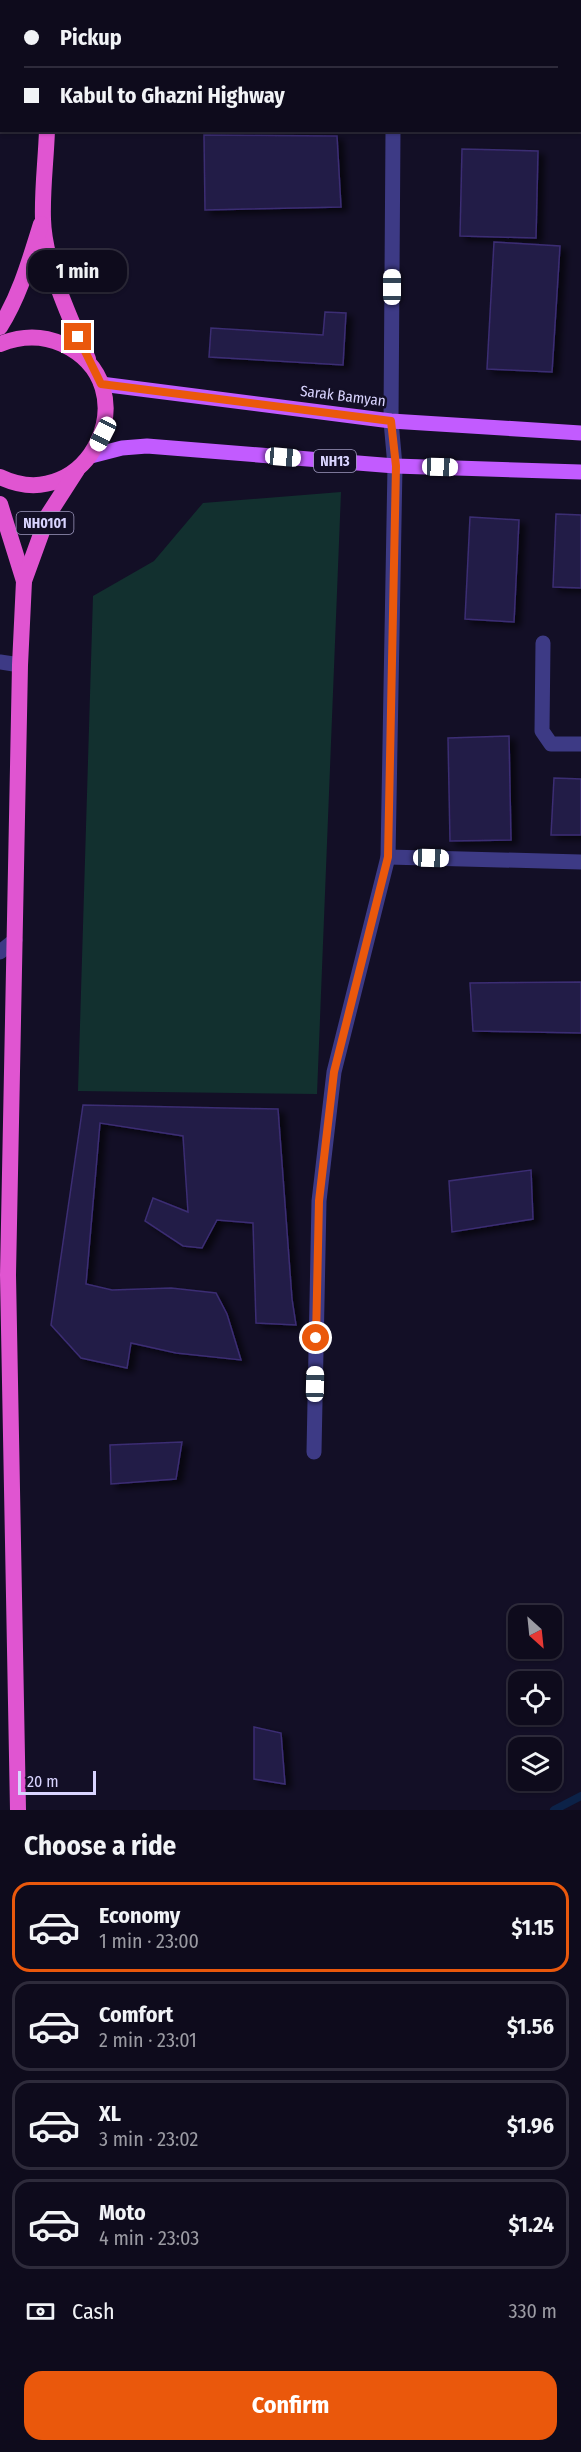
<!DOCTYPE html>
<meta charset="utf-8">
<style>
:root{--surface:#0e0b1c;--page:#1c1929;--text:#f1f3f6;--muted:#9b9ba3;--line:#2e2b3b;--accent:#ea580c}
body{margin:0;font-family:"Fira Sans Condensed",sans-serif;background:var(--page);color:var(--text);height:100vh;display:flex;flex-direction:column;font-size:22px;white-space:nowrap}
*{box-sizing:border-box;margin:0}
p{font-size:20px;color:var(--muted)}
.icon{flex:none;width:33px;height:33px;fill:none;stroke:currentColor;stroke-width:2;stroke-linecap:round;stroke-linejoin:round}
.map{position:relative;height:1810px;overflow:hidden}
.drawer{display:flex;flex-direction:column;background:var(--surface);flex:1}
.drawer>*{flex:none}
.hud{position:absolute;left:0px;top:0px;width:582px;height:132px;box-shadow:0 2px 4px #0004,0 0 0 2px var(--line);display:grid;align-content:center;height:132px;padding:0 24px;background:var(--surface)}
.needle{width:39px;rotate:153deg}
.fabs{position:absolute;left:508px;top:1605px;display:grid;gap:12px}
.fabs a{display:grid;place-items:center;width:54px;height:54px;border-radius:12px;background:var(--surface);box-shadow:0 2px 4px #0004,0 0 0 2px var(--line);font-size:30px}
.scale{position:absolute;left:18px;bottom:15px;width:78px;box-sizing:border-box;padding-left:6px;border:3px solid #d9d4ff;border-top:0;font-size:16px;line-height:21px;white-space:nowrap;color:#d9d4ff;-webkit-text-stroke:4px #130f26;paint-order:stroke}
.end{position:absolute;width:27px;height:27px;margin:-14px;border:8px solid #ea580c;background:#fff;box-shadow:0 0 0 3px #fff}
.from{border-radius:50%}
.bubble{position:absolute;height:42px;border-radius:18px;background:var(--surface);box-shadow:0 2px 4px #0004,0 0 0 2px var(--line);font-size:20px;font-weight:700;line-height:42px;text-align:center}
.car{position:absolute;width:18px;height:36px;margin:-18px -9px;border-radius:8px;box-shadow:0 0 4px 2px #0007;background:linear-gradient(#fff 24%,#345 0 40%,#fff 0 76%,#345 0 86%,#fff 0)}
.hud b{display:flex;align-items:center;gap:21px;height:57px;font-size:22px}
.hud b+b{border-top:2px solid var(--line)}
.hud i{width:15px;height:15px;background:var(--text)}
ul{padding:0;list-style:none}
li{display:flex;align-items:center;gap:18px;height:90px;margin:0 12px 9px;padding:0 12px;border:3px solid var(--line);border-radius:18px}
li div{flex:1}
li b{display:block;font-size:22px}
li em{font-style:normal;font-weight:700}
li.current{border-color:var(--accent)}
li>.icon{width:54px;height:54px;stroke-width:1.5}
h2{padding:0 24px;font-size:27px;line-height:72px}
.pay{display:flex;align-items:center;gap:15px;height:66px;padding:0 24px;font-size:22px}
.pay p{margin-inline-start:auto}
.button{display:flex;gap:12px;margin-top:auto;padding:12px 24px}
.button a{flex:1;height:69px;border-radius:18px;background:var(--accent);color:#fff;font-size:24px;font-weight:700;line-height:69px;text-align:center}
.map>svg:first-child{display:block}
.green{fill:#12302f}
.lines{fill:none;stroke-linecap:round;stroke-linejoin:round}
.stream{stroke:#0c2248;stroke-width:8}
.building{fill:#241b47;stroke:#3b2d73;stroke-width:1.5;filter:url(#shadow)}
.service{stroke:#3d3a85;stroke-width:15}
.minor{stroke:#3d3a85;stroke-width:15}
.primary{stroke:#c25bff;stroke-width:15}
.trunk{stroke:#e055d1;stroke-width:16}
.route{stroke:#ea580c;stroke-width:8}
.labels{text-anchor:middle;stroke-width:5;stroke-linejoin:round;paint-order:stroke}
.shield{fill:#130f26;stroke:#9e99be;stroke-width:1.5}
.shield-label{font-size:14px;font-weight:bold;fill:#d9d4ff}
.street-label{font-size:15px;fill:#d9d4ff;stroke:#130f26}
</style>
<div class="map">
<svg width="581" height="1810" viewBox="0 0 581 1810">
<defs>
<filter id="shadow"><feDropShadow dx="6" dy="4" stdDeviation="3" flood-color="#0009"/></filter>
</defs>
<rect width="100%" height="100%" fill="#130f26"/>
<!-- green -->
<g class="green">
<polygon points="120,0 365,0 120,2"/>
<polygon points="341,492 317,1094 78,1091 93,596 154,561 203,503"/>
</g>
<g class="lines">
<!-- stream -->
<polyline class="stream" points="554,1810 581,1796"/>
</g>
<!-- building -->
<g class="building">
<polygon points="204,135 337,136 341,207 205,210"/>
<polygon points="462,149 538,151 536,238 460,236"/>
<polygon points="494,242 560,246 552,372 487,369"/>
<polygon points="325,312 346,313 343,365 209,357 211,328 323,335"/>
<polygon points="556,514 581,515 581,588 553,587"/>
<polygon points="470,517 519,520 514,622 465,619"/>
<polygon points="509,736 511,840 450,841 448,738"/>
<polygon points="554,778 581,779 581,835 551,835"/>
<polygon points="581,982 581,1033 473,1031 470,983"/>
<polygon points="83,1105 278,1109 292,1299 296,1325 256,1323 253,1223 217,1220 202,1248 183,1246 145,1221 153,1198 188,1212 183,1136 100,1123 86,1284 112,1290 171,1288 216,1293 227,1314 241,1360 176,1353 131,1343 127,1368 81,1358 51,1325"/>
<polygon points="531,1170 533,1219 452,1232 449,1181"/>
<polygon points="182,1442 176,1479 111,1484 110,1445"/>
<polygon points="254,1727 281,1733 285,1784 254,1779"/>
</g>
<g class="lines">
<!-- service -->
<polyline class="service" points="388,857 581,862"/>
<!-- minor -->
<g class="minor">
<polyline points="397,2 397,0"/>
<polyline points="543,643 542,731 551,744 581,744"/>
<polyline points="0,662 20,665"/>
<polyline points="0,952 15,940"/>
<polyline points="314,1452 319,1201 334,1072 388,857 395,466 391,421 393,130"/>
</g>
<!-- primary -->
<g class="primary">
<polyline points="101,384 391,421 581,433"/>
<polyline points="91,456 122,448 147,446 395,466 581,472"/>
</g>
<!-- trunk -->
<g class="trunk">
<polyline points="54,2 54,0"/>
<path d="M47 130C46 160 42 190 43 219 44 262 70 319 88 359"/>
<path d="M0 327C20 295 30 259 41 224"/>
<path d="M0 344C20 336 42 335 62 344 152 385 88 519 0 477"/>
<polyline points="0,504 24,581"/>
<polyline points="18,1810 8,1275 20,665 24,581 48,515 77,470"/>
</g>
</g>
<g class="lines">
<!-- route -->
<polyline class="route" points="78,337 101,384 391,421 396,466 388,857 334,1072 319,1201 316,1338"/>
</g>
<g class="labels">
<!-- shield labels -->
<g class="shield">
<rect x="314" y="450" width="42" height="22" rx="4.5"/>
<rect x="16.5" y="512" width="57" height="22" rx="4.5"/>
</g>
<g class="shield-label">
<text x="335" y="466">NH13</text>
<text x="45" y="528">NH0101</text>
</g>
<!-- street labels -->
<g class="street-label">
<text transform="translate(343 396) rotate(7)" y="5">Sarak Bamyan</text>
</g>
</g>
</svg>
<div class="fabs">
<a><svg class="needle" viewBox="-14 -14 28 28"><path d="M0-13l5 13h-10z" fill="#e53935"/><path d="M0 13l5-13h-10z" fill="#9b9ba3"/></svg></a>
<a><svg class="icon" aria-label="locate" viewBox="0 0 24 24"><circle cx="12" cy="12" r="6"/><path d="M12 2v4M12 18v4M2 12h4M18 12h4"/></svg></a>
<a><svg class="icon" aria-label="layers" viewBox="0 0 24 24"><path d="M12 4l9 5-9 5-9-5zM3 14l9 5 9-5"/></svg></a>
</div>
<div class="scale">20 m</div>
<i class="end from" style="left:316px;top:1338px"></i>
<i class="end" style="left:78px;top:337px"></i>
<div class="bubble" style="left:28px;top:250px;width:99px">1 min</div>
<i class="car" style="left:392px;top:287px;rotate:0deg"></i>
<i class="car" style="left:103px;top:434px;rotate:207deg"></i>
<i class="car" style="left:283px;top:457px;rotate:95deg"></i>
<i class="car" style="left:440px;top:467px;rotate:92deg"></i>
<i class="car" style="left:431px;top:858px;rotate:92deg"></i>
<i class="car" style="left:315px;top:1384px;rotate:1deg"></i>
<div class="hud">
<b><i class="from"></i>Pickup</b>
<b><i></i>Kabul to Ghazni Highway</b>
</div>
</div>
<section class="drawer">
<h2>Choose a ride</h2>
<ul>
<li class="current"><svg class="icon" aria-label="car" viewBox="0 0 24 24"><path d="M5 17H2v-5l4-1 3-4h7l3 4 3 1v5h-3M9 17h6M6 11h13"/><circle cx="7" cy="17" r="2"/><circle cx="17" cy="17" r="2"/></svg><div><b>Economy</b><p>1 min · 23:00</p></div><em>$1.15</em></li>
<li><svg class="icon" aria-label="car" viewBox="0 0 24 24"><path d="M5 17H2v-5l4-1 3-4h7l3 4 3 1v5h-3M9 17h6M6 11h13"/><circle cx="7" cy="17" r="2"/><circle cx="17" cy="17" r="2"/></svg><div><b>Comfort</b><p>2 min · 23:01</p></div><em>$1.56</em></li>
<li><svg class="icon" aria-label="car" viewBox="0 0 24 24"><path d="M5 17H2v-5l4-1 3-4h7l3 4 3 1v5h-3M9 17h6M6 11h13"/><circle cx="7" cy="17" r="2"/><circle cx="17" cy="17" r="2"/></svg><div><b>XL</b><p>3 min · 23:02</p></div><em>$1.96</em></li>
<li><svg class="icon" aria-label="car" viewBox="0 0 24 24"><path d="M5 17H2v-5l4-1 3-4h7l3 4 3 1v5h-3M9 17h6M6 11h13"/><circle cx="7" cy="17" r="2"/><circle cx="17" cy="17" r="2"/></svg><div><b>Moto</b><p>4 min · 23:03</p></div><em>$1.24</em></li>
</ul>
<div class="pay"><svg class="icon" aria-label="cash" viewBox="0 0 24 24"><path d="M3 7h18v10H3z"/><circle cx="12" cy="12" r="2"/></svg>Cash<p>330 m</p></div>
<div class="button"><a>Confirm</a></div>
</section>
